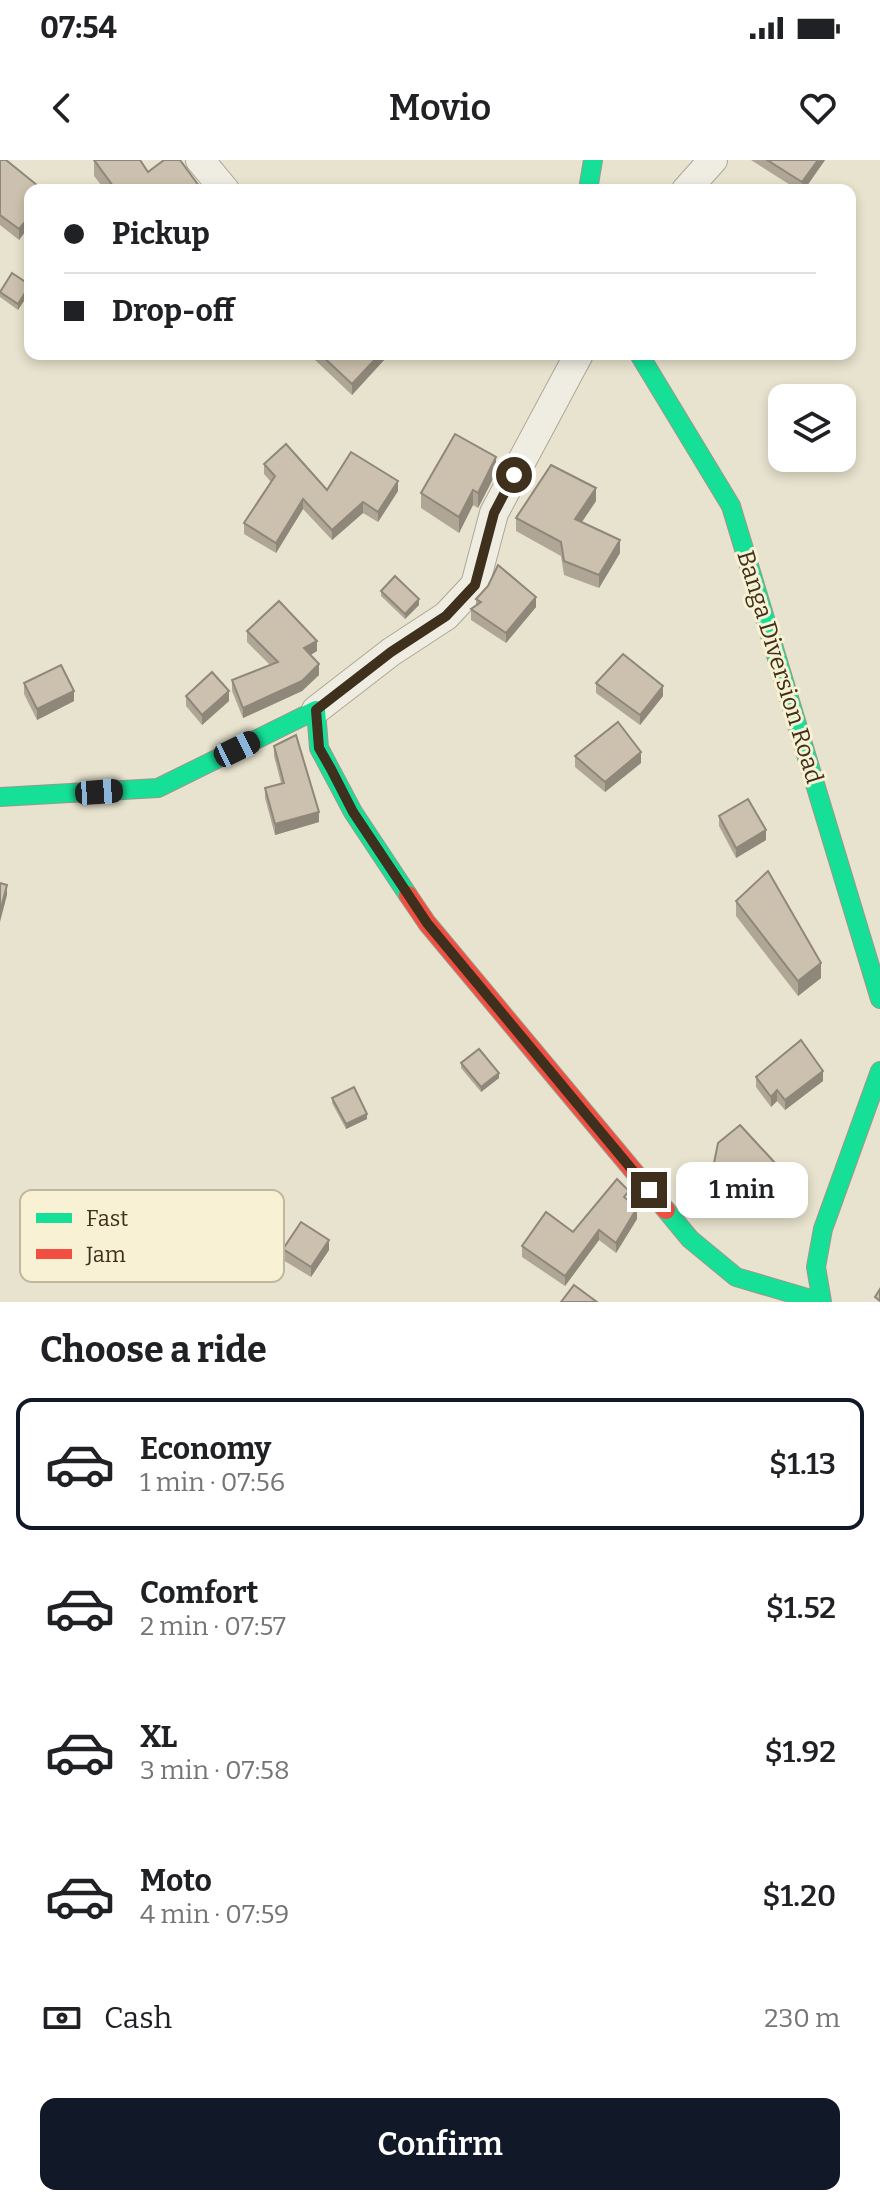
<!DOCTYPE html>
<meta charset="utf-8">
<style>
:root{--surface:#fff;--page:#f2f2f2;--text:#202124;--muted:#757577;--line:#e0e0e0;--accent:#111827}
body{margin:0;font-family:Bitter,serif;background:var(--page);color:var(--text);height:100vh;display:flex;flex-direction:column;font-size:30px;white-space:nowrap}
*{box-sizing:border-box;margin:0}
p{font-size:26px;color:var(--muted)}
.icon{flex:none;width:44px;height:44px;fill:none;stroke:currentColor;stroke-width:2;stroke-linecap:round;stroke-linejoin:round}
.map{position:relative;height:1142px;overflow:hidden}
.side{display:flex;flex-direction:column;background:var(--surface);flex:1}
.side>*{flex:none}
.top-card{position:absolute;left:24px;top:24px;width:832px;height:176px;border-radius:16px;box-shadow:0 4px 12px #0003;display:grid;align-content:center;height:176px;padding:0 40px;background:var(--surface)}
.fabs{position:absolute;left:768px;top:224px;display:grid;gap:16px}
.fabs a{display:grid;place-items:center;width:88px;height:88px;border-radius:16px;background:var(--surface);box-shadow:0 4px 12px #0003;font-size:40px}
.end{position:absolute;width:36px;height:36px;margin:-18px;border:10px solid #3e301d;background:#fff;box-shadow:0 0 0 4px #fff}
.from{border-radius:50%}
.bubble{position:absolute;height:56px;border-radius:16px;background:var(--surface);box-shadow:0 4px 12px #0003;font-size:26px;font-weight:600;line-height:56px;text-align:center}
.car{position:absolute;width:24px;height:48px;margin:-24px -12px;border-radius:10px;box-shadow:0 0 6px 2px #0007;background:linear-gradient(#222 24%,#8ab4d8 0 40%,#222 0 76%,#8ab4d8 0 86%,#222 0)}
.top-card b{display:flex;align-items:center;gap:28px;height:76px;font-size:30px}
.top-card b+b{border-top:2px solid var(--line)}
.top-card i{width:20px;height:20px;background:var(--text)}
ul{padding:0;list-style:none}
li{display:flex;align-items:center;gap:24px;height:132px;margin:0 16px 12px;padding:0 24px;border:4px solid transparent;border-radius:16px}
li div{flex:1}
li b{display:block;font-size:30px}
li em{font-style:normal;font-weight:600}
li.active{border-color:var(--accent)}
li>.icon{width:72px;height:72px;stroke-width:1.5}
h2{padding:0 40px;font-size:36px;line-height:96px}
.pay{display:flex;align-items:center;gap:20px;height:88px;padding:0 40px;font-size:30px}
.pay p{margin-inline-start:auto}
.action{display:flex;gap:16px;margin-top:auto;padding:16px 40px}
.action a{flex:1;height:92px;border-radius:16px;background:var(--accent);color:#fff;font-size:32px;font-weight:600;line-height:92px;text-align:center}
.status{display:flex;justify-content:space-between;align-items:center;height:56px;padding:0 40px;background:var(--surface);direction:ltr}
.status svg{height:22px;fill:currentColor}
header{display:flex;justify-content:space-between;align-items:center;height:104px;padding:0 40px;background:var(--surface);font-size:36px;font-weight:600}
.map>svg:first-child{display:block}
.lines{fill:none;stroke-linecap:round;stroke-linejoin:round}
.street-casing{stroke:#ada797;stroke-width:30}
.fast-casing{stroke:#9d9787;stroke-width:20}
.jam-casing{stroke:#9d9787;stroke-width:20}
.street{stroke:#efece1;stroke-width:28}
.fast{stroke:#16e098;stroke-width:18}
.jam{stroke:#f24e42;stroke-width:18}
.wall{fill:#afa696}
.shaded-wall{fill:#8f877a}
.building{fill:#ccc1ae;stroke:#8f877a;stroke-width:2}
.route{stroke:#3e301d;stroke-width:10}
.labels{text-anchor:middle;stroke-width:6;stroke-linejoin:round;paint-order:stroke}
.street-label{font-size:24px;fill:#3e301d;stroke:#f9f1d4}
.key{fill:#f9f1d4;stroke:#c1b79d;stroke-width:2}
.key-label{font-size:22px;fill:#3e301d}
</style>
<div class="status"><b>07:54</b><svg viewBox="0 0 49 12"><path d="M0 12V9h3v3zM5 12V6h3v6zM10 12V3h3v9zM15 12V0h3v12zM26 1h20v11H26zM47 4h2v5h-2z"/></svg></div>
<header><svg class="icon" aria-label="back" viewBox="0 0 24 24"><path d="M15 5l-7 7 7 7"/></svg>Movio<svg class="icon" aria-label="heart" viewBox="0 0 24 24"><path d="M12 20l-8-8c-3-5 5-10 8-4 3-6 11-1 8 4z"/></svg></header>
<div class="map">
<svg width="880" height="1142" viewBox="0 0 880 1142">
<rect width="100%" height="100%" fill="#e8e3ce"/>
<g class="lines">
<defs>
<g id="street">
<polyline points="200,0 225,30"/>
<polyline points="686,30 713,0"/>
<polyline points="316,550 391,492 446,456 475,425 494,353 579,194"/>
</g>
<g id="fast">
<polyline points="588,30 593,0"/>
<polyline points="639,194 731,346 880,839"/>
<polyline points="0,637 158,628 316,550 319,588 353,652 408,735"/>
<polyline points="666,1050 690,1079 736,1117 821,1142"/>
<polyline points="822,1142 816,1107 823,1069 880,911"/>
</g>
<polyline id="jam" points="408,735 427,763 666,1050"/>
</defs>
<!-- street casing -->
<use href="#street" class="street-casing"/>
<!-- fast casing -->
<use href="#fast" class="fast-casing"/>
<!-- jam casing -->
<use href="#jam" class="jam-casing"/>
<!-- street -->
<use href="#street" class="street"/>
<!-- fast -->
<use href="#fast" class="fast"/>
<!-- jam -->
<use href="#jam" class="jam"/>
</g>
<!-- wall -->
<g class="wall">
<polygon points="0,0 43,30 19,80 0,65"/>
<polygon points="94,0 148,12 202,30 105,30 94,16"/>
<polygon points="751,0 825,0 804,30 798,30"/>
<polygon points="30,125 18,150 0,137 0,131"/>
<polygon points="314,194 384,194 384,200 352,235 314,199"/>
<polygon points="264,304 327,330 398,331 378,362 363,353 332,380 303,349 276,393 244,374 244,363 271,322 264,314"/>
<polygon points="496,313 478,348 473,345 459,373 421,348 421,333"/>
<polygon points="596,341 582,362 620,393 599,428 564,415 561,396 516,371 516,358"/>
<polygon points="381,431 419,445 405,459 381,436"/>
<polygon points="476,439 536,447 506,483 471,460 471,449 476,446"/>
<polygon points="247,471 317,491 310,495 319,515 302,531 243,558 232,531 232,520 270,505 247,482"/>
<polygon points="24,523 74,541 37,560 24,534"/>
<polygon points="596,523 663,536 640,565 596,533"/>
<polygon points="186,536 229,541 202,565 186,546"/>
<polygon points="274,586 319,662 275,675 265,638 265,628 281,623 274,596"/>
<polygon points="575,596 641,603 605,632 575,607"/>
<polygon points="719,656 766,680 736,698 719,666"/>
<polygon points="736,741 821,818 798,836 736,756"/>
<polygon points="461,903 499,918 481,932 461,908"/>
<polygon points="756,917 823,921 785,950 777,941 771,947 756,927"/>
<polygon points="332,938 367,959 346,969 332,943"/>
<polygon points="713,1008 776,1014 746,1041 722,1033 713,1018"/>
<polygon points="628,1041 637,1059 616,1093 599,1080 565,1126 522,1097 522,1086 573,1072"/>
<polygon points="283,1089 329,1090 311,1117 283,1100"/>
</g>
<!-- shaded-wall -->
<g class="shaded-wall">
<polygon points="818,0 825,0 804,30 802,30 802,22"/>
<polygon points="30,56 30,66 19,80 19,69"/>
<polygon points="30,127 30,132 18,150 18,144"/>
<polygon points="380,194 384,194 384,200 352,235 352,224"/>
<polygon points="496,297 496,313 478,348 478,333"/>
<polygon points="398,321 398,331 378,362 378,352"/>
<polygon points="596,328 596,341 575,372 575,359"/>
<polygon points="473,330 473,345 459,373 459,357"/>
<polygon points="303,339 303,349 276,393 276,383"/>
<polygon points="363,342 363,353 332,380 332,370"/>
<polygon points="620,380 620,393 599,428 599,415"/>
<polygon points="536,437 536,447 506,483 506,473"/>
<polygon points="419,439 419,445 405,459 405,454"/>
<polygon points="317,481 317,491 304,499 304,488"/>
<polygon points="319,504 319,515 302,531 243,558 243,548"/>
<polygon points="663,526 663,536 640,565 640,555"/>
<polygon points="74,531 74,541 37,560 37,549"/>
<polygon points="229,531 229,541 202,565 202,555"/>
<polygon points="641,592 641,603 605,632 605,622"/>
<polygon points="319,652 319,662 275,675 275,664"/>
<polygon points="766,670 766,680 736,698 736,688"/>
<polygon points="7,725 7,735 0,762 0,752"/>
<polygon points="821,803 821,818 798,836 798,821"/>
<polygon points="823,911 823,921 785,950 785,940"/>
<polygon points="499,913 499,918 481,932 481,927"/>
<polygon points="777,930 777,941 771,947 771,937"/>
<polygon points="367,954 367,959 346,969 346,964"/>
<polygon points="776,1004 776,1014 746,1041 746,1031"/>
<polygon points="637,1048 637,1059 616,1093 616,1083"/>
<polygon points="599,1070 599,1080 565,1126 565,1116"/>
<polygon points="329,1080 329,1090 311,1117 311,1107"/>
</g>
<!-- building -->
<g class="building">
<polygon points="0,0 6,0 43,30 30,30 30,56 19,69 0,55"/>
<polygon points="94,0 140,0 148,12 164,0 180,0 202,30 116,30"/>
<polygon points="767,0 818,0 802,22"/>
<polygon points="12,113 30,125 18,144 0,132"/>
<polygon points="320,194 380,194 352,224"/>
<polygon points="455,274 496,297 478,333 473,330 459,357 421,333"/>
<polygon points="286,284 327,330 351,292 398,321 378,352 363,342 332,370 303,339 276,383 244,363 275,316 264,304"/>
<polygon points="551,305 596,328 575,359 620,380 599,415 564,401 561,382 516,358"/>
<polygon points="498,405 536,437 506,473 471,449 481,442 476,439 488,426"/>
<polygon points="395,416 419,439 405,454 381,431"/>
<polygon points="279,441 317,481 304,488 319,504 302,521 243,548 232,520 278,502 247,471"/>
<polygon points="623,494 663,526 640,555 596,523"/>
<polygon points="61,505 74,531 37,549 24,523"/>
<polygon points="212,512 229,531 202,555 186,536"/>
<polygon points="618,562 641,592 605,622 575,596"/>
<polygon points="296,575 319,652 275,664 265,628 284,623 274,586"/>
<polygon points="748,639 766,670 736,688 719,656"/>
<polygon points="768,711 821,803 798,821 736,741"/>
<polygon points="0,723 7,725 0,752"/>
<polygon points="801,880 823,911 785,940 777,930 771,937 756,917"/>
<polygon points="479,889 499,913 481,927 461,903"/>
<polygon points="354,927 367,954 346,964 332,938"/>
<polygon points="740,965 776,1004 746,1031 722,1023 713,1008 718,983"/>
<polygon points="617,1019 629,1031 624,1037 637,1048 616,1083 599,1070 565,1116 522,1086 546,1052 573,1072"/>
<polygon points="301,1062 329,1080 311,1107 283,1089"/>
<polygon points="574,1125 597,1142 561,1142"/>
<polygon points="880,1129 880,1141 875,1137"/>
</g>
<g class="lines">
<!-- route -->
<polyline class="route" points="514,315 494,353 475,425 446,456 391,492 316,550 319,588 331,609 353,652 427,763 649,1030"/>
</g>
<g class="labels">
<!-- street labels -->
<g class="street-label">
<text transform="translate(780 507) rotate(73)" y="8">Banga Diversion Road</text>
</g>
</g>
<!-- legend -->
<rect x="20" y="1030" width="264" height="92" rx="12" class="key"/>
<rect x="36" y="1053" width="36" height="10" fill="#16e098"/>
<rect x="36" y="1089" width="36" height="10" fill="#f24e42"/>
<g class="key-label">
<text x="86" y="1066">Fast</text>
<text x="86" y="1102">Jam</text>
</g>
</svg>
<div class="fabs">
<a><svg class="icon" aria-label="layers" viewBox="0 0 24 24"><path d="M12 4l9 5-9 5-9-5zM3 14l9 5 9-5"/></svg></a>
</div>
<i class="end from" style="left:514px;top:315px"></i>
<i class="end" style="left:649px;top:1030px"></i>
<div class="bubble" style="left:676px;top:1002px;width:132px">1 min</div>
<i class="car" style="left:237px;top:589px;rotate:64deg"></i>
<i class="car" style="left:99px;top:632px;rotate:86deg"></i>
<div class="top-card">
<b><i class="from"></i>Pickup</b>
<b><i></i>Drop-off</b>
</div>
</div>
<section class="side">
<h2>Choose a ride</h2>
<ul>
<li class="active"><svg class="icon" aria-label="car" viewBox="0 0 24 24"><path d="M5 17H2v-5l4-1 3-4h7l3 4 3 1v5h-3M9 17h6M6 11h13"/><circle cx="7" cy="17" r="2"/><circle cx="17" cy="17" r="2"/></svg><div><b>Economy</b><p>1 min · 07:56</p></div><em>$1.13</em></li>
<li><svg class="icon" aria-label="car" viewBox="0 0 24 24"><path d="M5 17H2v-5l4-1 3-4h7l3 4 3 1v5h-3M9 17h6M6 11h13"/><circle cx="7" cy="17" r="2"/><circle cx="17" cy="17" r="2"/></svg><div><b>Comfort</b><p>2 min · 07:57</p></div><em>$1.52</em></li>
<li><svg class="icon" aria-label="car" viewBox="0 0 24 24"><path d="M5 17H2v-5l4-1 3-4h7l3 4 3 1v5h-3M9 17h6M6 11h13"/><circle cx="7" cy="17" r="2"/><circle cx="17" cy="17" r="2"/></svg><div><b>XL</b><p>3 min · 07:58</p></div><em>$1.92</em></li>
<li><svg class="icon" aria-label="car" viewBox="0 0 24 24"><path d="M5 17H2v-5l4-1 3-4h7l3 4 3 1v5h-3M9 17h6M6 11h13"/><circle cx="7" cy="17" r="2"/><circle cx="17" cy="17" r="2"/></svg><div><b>Moto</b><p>4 min · 07:59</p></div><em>$1.20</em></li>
</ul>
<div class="pay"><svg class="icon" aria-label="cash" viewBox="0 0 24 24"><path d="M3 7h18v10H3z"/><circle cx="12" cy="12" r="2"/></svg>Cash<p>230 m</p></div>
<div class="action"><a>Confirm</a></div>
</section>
